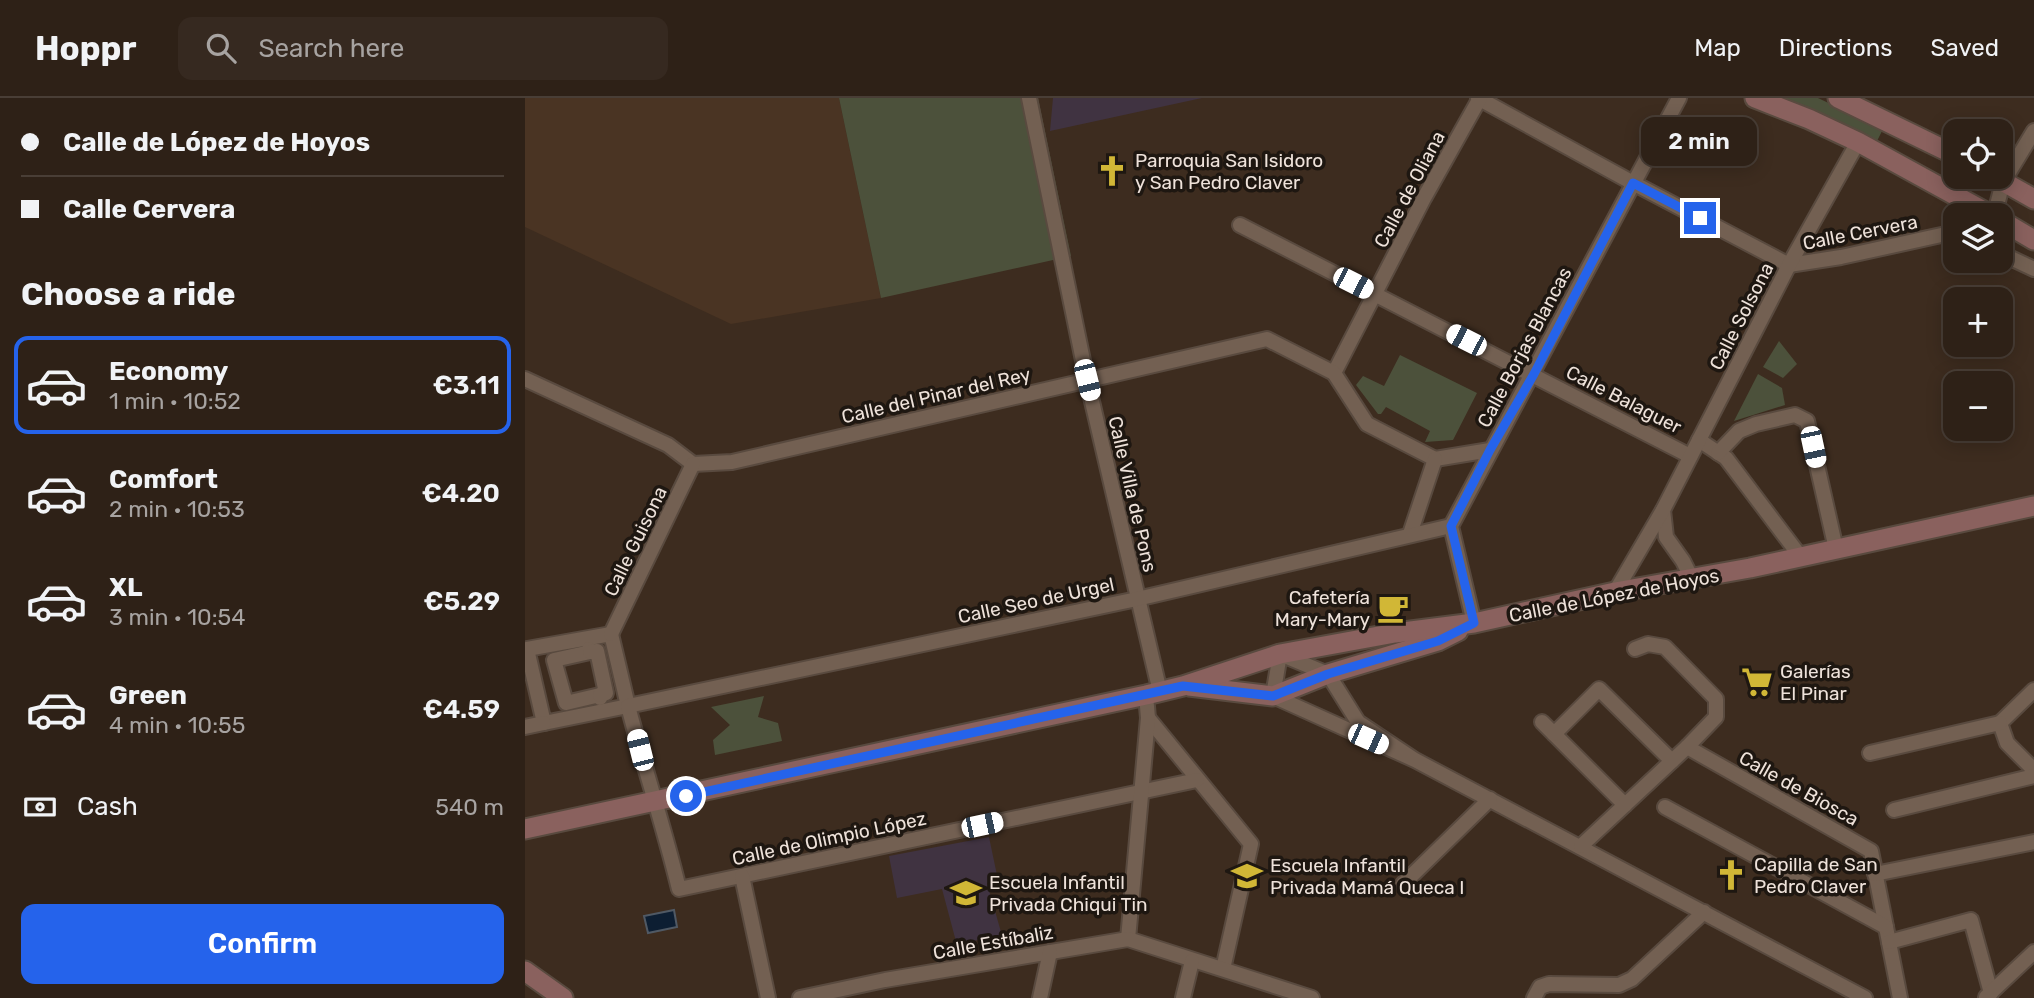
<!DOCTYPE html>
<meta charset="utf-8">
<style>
:root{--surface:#2e2117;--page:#362920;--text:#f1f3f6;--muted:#a7a3a1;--line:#493e36;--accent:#2563eb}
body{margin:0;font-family:Rubik,sans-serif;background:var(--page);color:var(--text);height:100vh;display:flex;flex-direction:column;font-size:26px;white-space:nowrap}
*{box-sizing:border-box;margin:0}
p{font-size:23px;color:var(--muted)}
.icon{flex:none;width:38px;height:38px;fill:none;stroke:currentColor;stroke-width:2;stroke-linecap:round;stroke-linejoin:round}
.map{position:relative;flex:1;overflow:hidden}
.drawer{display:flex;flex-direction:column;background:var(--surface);width:525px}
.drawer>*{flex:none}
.banner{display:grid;align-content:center;height:154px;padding:0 21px;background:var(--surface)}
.tools{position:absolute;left:1418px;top:21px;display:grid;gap:14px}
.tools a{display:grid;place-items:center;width:70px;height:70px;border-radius:14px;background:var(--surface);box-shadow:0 4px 18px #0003,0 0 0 2px var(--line);font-size:35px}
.end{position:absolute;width:32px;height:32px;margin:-16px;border:9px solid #2563eb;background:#fff;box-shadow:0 0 0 4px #fff}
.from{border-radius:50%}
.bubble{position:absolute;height:49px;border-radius:14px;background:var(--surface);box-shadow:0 4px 18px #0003,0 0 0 2px var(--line);font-size:23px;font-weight:600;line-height:49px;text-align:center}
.car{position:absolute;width:21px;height:42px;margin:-21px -10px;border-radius:9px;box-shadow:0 0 5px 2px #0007;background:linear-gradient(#fff 24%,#345 0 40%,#fff 0 76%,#345 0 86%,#fff 0)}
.banner b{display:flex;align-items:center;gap:24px;height:66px;font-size:26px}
.banner b+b{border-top:2px solid var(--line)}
.banner i{width:18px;height:18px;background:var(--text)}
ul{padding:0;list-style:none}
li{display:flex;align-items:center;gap:21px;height:98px;margin:0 14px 10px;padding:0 7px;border:4px solid transparent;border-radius:14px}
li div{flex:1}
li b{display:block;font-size:26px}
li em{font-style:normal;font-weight:600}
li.on{border-color:var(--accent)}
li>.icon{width:63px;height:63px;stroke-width:1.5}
h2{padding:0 21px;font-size:32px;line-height:84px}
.pay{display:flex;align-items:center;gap:18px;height:77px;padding:0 21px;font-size:26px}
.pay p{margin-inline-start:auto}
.primary-button{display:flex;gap:14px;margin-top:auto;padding:14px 21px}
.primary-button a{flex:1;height:80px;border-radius:14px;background:var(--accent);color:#fff;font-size:28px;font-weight:600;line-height:80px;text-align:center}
header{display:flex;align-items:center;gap:42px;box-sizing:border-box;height:98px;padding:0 35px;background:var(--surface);border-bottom:2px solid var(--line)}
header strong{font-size:33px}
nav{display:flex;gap:38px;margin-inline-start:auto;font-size:24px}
.search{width:490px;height:63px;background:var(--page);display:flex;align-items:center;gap:18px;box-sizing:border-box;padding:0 24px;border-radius:14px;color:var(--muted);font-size:26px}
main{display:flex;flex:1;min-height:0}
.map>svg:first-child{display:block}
.built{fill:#4a3423}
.education{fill:#403341}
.green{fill:#4c513b}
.water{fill:#0d1e32;stroke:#505964;stroke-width:2}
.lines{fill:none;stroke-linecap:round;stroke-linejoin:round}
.street-casing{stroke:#594a3f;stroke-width:18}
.secondary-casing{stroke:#594a3f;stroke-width:23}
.street{stroke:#736052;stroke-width:14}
.secondary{stroke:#8a615e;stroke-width:19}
.route{stroke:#2563eb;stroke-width:9}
.labels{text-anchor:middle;stroke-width:7;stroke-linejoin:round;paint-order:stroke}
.poi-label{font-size:19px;fill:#eee2da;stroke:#1e1711;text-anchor:start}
.street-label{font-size:19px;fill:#eee2da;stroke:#1e1711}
</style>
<header>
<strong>Hoppr</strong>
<div class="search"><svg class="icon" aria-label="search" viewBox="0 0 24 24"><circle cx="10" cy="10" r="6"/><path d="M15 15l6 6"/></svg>Search here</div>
<nav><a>Map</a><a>Directions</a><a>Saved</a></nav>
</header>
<main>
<section class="drawer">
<div class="banner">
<b><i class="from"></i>Calle de López de Hoyos</b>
<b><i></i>Calle Cervera</b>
</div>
<h2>Choose a ride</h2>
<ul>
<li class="on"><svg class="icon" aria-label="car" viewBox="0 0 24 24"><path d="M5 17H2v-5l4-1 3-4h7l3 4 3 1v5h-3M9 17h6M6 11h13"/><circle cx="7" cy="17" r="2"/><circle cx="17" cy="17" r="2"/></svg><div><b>Economy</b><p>1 min · 10:52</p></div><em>€3.11</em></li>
<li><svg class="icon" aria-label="car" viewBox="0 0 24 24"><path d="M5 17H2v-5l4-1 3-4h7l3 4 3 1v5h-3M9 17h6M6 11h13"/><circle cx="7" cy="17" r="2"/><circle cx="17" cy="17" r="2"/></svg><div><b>Comfort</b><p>2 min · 10:53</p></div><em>€4.20</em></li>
<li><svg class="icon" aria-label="car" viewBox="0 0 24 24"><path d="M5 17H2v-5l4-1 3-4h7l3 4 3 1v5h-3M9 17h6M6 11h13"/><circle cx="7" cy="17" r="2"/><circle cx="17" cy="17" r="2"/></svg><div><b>XL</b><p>3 min · 10:54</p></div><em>€5.29</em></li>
<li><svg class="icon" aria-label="car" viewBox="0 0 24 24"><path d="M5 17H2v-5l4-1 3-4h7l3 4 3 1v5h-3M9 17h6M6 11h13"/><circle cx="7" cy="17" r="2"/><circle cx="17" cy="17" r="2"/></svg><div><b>Green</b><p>4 min · 10:55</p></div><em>€4.59</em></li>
</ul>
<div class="pay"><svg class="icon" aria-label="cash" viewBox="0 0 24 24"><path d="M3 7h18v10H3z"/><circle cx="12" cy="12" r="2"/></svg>Cash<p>540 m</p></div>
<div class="primary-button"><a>Confirm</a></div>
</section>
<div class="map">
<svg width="1509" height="900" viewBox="0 0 1509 900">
<rect width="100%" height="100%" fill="#3d2c1f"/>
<!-- built -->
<polygon class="built" points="0,0 314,0 356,200 206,226 0,129"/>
<!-- education -->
<g class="education">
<polygon points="528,0 677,0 525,33"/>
<polygon points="464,739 473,782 462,785 480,848 460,841 448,843 433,851 417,791 372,800 364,758"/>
</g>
<!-- green -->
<g class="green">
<polygon points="314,0 513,0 546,158 356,200"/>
<polygon points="1254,0 1293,0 1358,31 1352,43 1321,28"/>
<polygon points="1254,243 1272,266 1258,280 1238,269"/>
<polygon points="875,257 952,295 928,342 900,344 905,333 861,309 856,316 853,316 831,287 838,278 859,288"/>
<polygon points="1233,276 1257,290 1260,307 1209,323"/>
<polygon points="239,598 233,619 253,625 257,643 190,657 188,642 205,627 186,609"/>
</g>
<!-- water -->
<polygon class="water" points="149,812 152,829 123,835 119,818"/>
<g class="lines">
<defs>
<g id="street">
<polyline points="504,0 562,282 635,594"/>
<polyline points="953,0 1108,85 1264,167 1316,159 1430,134"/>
<polyline points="1480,125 1472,107 1478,84 1509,33"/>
<polyline points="715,127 1165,358"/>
<polyline points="1475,155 1509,171"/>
<polyline points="809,275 899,100 955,0"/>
<polyline points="0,281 143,347 168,366"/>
<polyline points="1174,342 1201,360 1275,458"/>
<polyline points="1193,355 1214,333 1231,326 1270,317 1282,323 1311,451"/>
<polyline points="910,361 965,352"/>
<polyline points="168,366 207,364 742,241 809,275 842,326 910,361"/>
<polyline points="1138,412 1141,439 1158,463 1167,481"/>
<polyline points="885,436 910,361"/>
<polyline points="1090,494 1138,412 1264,167 1333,44"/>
<polyline points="949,525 926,428 1154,0"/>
<polygon points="86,536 103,608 19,625 2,551"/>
<polyline points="86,536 168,366"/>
<polyline points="64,551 65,554 29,562 41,605 75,597 75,600"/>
<polyline points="65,554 72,553 81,595 75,597"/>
<polyline points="1509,592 1475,625 1482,645 1509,672"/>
<polyline points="623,620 726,746 698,871"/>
<polyline points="1017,624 1100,707"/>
<polyline points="0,629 19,625"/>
<polyline points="1029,636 1074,591 1147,663"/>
<polyline points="1162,649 1346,753 1375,900"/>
<polyline points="1345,655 1475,625"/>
<polyline points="890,662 833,624 803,576 755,556 748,598 890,662 1340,900"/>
<path d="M672 682 154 791C139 729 119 669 103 608L612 501 926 428"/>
<polyline points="1140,709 1361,829"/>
<polyline points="1369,712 1509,678"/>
<polyline points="1056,748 1162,649 1191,619 1191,601 1140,549 1123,546 1110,551"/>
<polyline points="1350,776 1509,744"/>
<polyline points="217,778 243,900"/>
<polyline points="878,786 965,701"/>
<polyline points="603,841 623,620 621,597"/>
<polyline points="1364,844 1446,822 1466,895"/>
<polyline points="1461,899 1509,854"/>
<polyline points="275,900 360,882 603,841 787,900"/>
<polyline points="515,900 525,854"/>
<polyline points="658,900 667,863"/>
<polyline points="1009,900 1015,889 1024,886 1094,887 1107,881 1179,814"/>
</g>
<g id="secondary">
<polyline points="1230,0 1284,21 1333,44 1466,117"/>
<polyline points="1313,0 1430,57"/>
<polyline points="1470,79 1509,101"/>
<polyline points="1475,122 1509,142"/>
<polyline points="664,588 748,598 803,576 913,543 933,533"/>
<polyline points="0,731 621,597 658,588 755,556 870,535 949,525 1090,494 1225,470 1509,408"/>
<polyline points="0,873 38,900"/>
</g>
</defs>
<!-- street casing -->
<use href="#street" class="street-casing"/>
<!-- secondary casing -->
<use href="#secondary" class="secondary-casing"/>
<!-- street -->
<use href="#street" class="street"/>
<!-- secondary -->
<use href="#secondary" class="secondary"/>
</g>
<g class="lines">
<!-- route -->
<polyline class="route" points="161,698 658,588 748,598 803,576 913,543 949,525 926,428 965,352 1009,276 1108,85 1175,120"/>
</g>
<!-- icons -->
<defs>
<symbol id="church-bare" viewBox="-9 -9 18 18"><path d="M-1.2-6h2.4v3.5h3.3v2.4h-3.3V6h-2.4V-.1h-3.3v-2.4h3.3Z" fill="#d1b736" stroke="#1e1711" stroke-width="2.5" paint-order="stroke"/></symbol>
<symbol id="cafe-bare" viewBox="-9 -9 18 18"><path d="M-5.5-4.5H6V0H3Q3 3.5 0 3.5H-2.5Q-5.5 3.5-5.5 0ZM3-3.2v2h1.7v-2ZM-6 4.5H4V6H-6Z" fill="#d1b736" stroke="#1e1711" stroke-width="2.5" paint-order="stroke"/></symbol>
<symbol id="supermarket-bare" viewBox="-9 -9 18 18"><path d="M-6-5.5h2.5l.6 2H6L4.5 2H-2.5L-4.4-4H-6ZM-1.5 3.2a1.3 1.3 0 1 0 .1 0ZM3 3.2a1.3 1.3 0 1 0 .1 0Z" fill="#d1b736" stroke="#1e1711" stroke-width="2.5" paint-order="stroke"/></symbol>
<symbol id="school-bare" viewBox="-9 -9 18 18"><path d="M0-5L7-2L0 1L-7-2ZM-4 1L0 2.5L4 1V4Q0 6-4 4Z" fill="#d1b736" stroke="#1e1711" stroke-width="2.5" paint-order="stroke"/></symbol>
</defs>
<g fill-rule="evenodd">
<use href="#church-bare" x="565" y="51" width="44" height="44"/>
<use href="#cafe-bare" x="846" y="488" width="44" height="44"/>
<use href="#supermarket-bare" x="1210" y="562" width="44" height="44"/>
<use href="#church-bare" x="1184" y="755" width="44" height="44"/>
<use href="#school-bare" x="700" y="756" width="44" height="44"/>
<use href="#school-bare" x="419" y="773" width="44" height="44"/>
</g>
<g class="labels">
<!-- poi labels -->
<g class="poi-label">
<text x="610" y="69">Parroquia San Isidoro<tspan x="610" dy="22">y San Pedro Claver</tspan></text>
<text x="845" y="506" text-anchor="end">Cafetería<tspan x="845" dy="22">Mary-Mary</tspan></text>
<text x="1255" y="580">Galerías<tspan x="1255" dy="22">El Pinar</tspan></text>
<text x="1229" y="773">Capilla de San<tspan x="1229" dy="22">Pedro Claver</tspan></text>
<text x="745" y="774">Escuela Infantil<tspan x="745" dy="22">Privada Mamá Queca I</tspan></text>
<text x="464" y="791">Escuela Infantil<tspan x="464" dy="22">Privada Chiqui Tin</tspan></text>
</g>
<!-- street labels -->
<g class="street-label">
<text transform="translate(884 91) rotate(-62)" y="7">Calle de Oliana</text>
<text transform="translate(1335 134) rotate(-11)" y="7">Calle Cervera</text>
<text transform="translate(1216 218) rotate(-63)" y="7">Calle Solsona</text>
<text transform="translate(999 249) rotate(-62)" y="7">Calle Borjas Blancas</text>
<text transform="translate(411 297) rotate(-13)" y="7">Calle del Pinar del Rey</text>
<text transform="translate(1099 301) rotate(27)" y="7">Calle Balaguer</text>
<text transform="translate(608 396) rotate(77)" y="7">Calle Villa de Pons</text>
<text transform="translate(110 443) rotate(-64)" y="7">Calle Guisona</text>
<text transform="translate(1089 497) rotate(-11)" y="7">Calle de López de Hoyos</text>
<text transform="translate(511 502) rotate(-12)" y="7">Calle Seo de Urgel</text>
<text transform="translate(1274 690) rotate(29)" y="7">Calle de Biosca</text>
<text transform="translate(304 740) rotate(-12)" y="7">Calle de Olimpio López</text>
<text transform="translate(468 844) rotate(-10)" y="7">Calle Estíbaliz</text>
</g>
</g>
</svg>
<div class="tools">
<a><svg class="icon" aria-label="locate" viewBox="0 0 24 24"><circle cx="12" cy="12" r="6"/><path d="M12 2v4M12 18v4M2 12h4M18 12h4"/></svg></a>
<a><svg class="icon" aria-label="layers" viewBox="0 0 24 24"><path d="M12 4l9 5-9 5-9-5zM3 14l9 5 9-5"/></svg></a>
<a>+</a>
<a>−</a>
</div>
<i class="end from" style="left:161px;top:698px"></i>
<i class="end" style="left:1175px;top:120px"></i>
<div class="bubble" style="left:1116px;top:19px;width:116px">2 min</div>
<i class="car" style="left:828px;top:185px;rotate:117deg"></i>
<i class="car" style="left:941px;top:242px;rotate:297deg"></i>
<i class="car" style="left:562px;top:282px;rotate:166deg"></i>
<i class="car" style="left:1288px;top:349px;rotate:168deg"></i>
<i class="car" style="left:843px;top:641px;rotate:114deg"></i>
<i class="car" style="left:115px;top:652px;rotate:346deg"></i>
<i class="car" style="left:457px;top:727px;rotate:78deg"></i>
</div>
</main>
